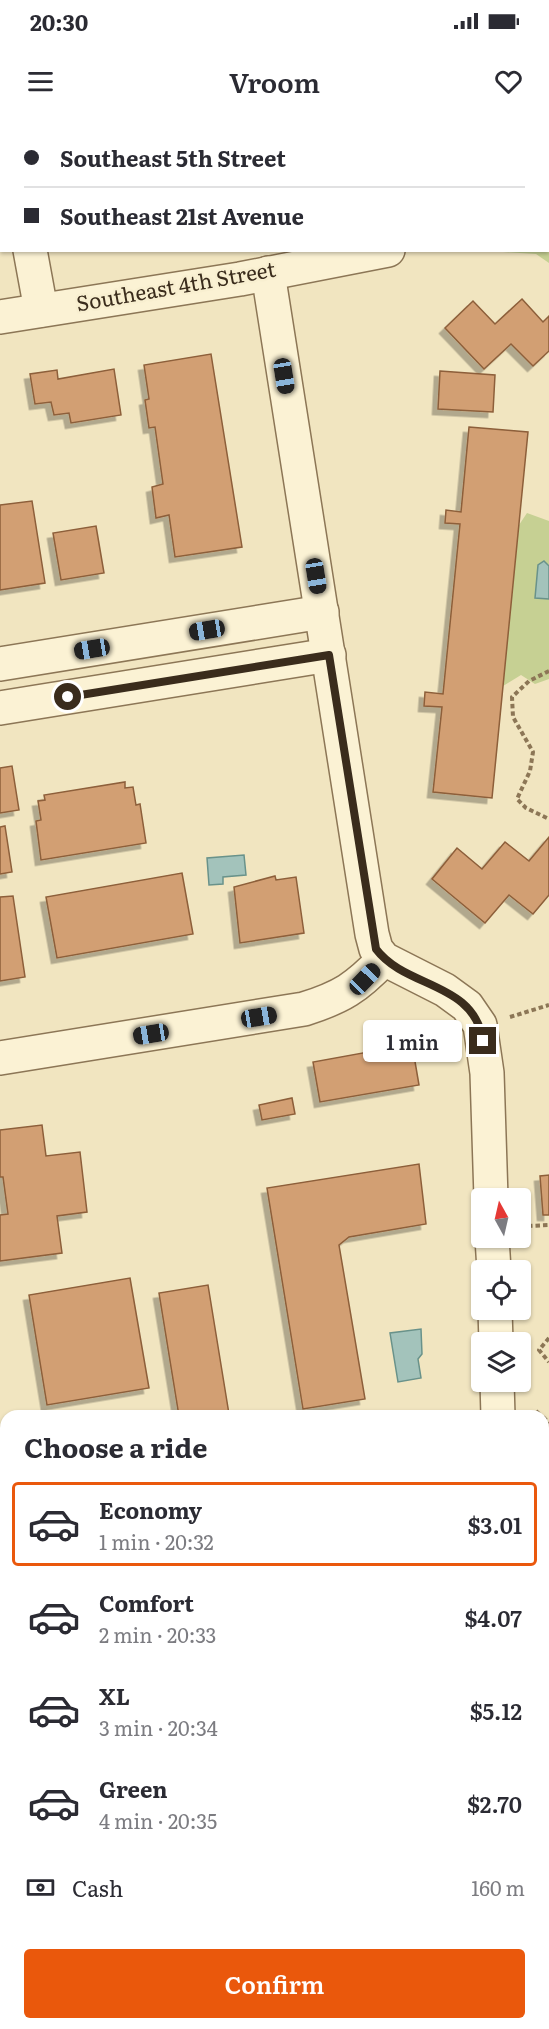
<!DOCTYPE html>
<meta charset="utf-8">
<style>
:root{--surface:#fff;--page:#f7f7f7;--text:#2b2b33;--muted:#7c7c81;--line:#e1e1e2;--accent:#ea580c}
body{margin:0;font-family:Literata,serif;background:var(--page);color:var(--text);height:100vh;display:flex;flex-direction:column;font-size:22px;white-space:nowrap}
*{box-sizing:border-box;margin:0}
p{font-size:20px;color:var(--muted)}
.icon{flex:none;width:33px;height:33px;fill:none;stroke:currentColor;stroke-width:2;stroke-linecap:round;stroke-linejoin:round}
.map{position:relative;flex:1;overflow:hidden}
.sheet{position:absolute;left:0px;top:1290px;width:549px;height:620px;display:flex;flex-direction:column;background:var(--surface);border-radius:18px 18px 0 0;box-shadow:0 2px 4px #0004}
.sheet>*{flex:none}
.guide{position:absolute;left:0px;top:0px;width:549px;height:132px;box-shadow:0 2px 4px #0004;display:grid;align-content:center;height:132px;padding:0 24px;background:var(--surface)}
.needle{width:39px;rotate:352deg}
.controls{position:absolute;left:471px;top:1068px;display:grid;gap:12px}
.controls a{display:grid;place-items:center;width:60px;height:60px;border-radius:6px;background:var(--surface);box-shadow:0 2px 4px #0004;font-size:30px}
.end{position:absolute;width:27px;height:27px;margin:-14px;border:8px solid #3a2c1c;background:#fff;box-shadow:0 0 0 3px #fff}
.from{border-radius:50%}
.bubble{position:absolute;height:42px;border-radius:6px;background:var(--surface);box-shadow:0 2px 4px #0004;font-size:20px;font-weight:600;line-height:42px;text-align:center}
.car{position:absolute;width:18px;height:36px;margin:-18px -9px;border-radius:8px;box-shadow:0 0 4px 2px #0007;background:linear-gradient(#222 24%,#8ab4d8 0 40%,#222 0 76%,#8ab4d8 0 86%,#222 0)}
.guide b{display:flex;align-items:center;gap:21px;height:57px;font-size:22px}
.guide b+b{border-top:2px solid var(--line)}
.guide i{width:15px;height:15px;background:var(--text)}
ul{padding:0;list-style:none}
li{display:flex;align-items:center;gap:18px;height:84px;margin:0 12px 9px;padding:0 12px;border:3px solid transparent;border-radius:6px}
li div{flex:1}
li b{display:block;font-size:22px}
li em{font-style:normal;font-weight:600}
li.active{border-color:var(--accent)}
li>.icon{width:54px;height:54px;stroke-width:1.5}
h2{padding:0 24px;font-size:27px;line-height:72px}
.pay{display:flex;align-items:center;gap:15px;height:66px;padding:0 24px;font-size:22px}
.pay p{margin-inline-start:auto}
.action{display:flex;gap:12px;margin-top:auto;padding:12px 24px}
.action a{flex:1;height:69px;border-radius:6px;background:var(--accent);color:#fff;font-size:24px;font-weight:600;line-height:69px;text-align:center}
.status{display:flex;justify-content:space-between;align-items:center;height:42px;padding:0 30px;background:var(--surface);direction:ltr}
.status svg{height:16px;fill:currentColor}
header{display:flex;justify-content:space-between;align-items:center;height:78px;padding:0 24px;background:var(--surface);font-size:27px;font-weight:600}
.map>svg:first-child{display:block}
.green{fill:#c6d093}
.water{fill:#a3c3bb;stroke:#69928a;stroke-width:1.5}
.building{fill:#d29f73;stroke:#8d5f3a;stroke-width:1.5;filter:url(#shadow)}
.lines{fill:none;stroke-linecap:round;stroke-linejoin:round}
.minor-casing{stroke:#8c7656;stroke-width:36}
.major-casing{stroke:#59432b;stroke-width:36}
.path{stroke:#8c7656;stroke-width:4;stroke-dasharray:4.5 3;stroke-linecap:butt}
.minor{stroke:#fbf2d4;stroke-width:33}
.major{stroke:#f8de95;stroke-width:33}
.route{stroke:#3a2c1c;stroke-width:8}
.labels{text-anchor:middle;stroke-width:5;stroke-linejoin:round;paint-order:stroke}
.street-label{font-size:21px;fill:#3a2c1c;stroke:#f8efd0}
</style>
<div class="status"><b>20:30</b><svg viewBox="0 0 49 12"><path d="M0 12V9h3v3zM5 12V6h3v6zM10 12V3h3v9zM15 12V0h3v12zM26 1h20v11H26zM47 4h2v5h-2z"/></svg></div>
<header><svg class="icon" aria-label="menu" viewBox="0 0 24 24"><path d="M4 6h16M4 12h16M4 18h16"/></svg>Vroom<svg class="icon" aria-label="heart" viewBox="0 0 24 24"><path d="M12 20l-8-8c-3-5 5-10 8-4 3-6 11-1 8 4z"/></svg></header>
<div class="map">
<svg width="549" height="1909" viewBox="0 0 549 1909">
<defs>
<filter id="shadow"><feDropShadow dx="-5.5" dy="5.5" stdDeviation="0" flood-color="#0004"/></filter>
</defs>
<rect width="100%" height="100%" fill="#f1e5c0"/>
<!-- green -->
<g class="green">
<polygon points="548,5 549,5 549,143 536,134 503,132 548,130"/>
<polygon points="527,393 549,401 549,559 535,564 521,555 503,566 519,405"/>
</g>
<!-- water -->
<g class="water">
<polygon points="544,441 549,446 549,479 535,478 538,445"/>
<polygon points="244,735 246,755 223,757 223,764 209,765 207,738"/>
<polygon points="421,1209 422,1234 418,1239 421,1258 398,1262 390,1213"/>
</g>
<!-- building -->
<g class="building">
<polygon points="24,0 98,0 99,1 25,2"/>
<polygon points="208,0 378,0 379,2 208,2"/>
<polygon points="522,179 543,202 549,196 549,231 533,246 511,224 484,249 445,208 473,181 495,204"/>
<polygon points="211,234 242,427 175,437 169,395 156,398 152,367 163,364 155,307 149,308 145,280 149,279 144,245"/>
<polygon points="114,249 121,295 71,303 69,293 54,295 51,282 35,284 30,254 57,250 58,259"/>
<polygon points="440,251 495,255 493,292 438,289"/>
<polygon points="469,307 528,312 492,678 433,672 442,587 424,586 425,572 443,574 460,404 445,403 446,390 461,392"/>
<polygon points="32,381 45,463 0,470 0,385"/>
<polygon points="96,406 104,453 61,460 53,413"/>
<polygon points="12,646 19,690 0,693 0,648"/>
<polygon points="125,662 125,668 133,667 136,685 140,684 146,723 41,740 36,701 41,700 38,681 45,680 44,675"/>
<polygon points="5,706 12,752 0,754 0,707"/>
<polygon points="549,717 549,775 533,794 509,775 485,803 432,759 457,728 482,749 505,722 529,741"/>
<polygon points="182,753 193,814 57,838 46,777"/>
<polygon points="275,756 276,760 296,757 304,813 240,823 234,767"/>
<polygon points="13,776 25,857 0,861 0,777"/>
<polygon points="412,924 419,965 320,982 313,942"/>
<polygon points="292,978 295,994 262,1000 259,985"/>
<polygon points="42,1005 46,1036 80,1032 87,1092 57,1096 62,1133 0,1141 0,1095 8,1094 3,1057 0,1057 0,1010"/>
<polygon points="419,1044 426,1104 349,1117 339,1125 365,1279 303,1289 267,1068"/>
<polygon points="549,1055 549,1095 543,1095 540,1056"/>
<polygon points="130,1158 149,1268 47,1285 29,1175"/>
<polygon points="208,1165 229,1294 179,1296 159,1173"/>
<polygon points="175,1904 220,1904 221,1908 176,1909"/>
</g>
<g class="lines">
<defs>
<g id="minor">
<polyline points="8,0 9,2"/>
<polyline points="452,0 452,2"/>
<polyline points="30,130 41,190"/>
<polyline points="268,153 372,814 376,829 384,839 445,870 467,886 480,905 487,953 491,1078"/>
<polyline points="0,197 240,159 388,130"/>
<polyline points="0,544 322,492"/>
<polyline points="0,588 329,535"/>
<path d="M0 938 304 889C342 877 356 868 384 839"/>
<polyline points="492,1118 494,1150"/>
<polyline points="495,1190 496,1222"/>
<polyline points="497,1262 498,1296"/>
<polyline points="0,1404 6,1403"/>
<polyline points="521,1904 522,1909"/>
</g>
<g id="major">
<polyline points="0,1635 6,1671"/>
<polyline points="44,1904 45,1909"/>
</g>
</defs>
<!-- minor casing -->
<use href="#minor" class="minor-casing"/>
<!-- major casing -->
<use href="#major" class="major-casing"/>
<!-- path -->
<g class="path">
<polyline points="529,2 533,0"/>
<polyline points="549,551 529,561 512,577 513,597 533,632 530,651 517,679 526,688 549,699"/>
<polyline points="510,897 549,885"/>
<polyline points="528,1106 549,1105"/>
<polyline points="549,1218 539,1230 549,1242"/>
<polyline points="536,1291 541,1296"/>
<polyline points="543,1297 549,1303"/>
<polyline points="543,1324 549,1318"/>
<polyline points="545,1390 549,1385"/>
<polyline points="545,1520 549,1519"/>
</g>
<!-- minor -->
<use href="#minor" class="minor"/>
<!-- major -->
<use href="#major" class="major"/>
</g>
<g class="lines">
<!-- route -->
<path class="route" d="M68 577 329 535 376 829C406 869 474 861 483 921"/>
</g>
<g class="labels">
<!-- street labels -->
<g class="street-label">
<text transform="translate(176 167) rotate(-10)" y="7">Southeast 4th Street</text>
</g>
</g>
</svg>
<div class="controls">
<a><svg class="needle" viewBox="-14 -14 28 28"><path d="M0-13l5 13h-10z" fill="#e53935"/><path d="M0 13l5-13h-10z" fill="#7c7c81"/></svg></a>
<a><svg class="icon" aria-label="locate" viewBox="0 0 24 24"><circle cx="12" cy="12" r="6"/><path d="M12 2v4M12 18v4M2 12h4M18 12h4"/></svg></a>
<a><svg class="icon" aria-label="layers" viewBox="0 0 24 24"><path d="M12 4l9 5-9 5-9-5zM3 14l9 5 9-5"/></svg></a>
</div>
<i class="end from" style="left:68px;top:577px"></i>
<i class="end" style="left:483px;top:921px"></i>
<div class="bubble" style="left:363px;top:900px;width:99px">1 min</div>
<i class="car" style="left:284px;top:256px;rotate:171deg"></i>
<i class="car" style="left:316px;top:456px;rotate:171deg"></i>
<i class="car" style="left:207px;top:510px;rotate:261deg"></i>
<i class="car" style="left:92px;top:529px;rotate:261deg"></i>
<i class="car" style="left:365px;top:859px;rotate:44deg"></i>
<i class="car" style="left:259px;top:897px;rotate:81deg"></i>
<i class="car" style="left:151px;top:914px;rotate:261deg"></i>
<div class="guide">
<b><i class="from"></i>Southeast 5th Street</b>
<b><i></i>Southeast 21st Avenue</b>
</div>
<section class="sheet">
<h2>Choose a ride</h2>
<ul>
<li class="active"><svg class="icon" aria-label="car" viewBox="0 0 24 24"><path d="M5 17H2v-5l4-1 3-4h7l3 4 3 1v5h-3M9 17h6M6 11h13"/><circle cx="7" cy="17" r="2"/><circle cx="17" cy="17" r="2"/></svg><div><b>Economy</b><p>1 min · 20:32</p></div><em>$3.01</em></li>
<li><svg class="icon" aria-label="car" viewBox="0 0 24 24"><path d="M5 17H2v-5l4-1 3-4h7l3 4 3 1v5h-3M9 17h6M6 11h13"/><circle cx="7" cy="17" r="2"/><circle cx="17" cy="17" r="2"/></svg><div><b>Comfort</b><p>2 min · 20:33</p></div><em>$4.07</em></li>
<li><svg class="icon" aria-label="car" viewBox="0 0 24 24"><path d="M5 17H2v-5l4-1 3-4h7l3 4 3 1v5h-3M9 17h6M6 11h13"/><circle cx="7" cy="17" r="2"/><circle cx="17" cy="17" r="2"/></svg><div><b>XL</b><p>3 min · 20:34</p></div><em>$5.12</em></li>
<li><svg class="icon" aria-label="car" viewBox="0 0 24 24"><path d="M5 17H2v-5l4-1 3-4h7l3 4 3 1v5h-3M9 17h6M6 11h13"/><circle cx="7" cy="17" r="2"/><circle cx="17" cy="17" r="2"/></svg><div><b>Green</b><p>4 min · 20:35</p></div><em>$2.70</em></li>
</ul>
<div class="pay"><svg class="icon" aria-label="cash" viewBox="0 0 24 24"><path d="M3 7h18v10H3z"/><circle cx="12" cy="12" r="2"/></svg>Cash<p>160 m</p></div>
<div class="action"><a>Confirm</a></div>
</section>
</div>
